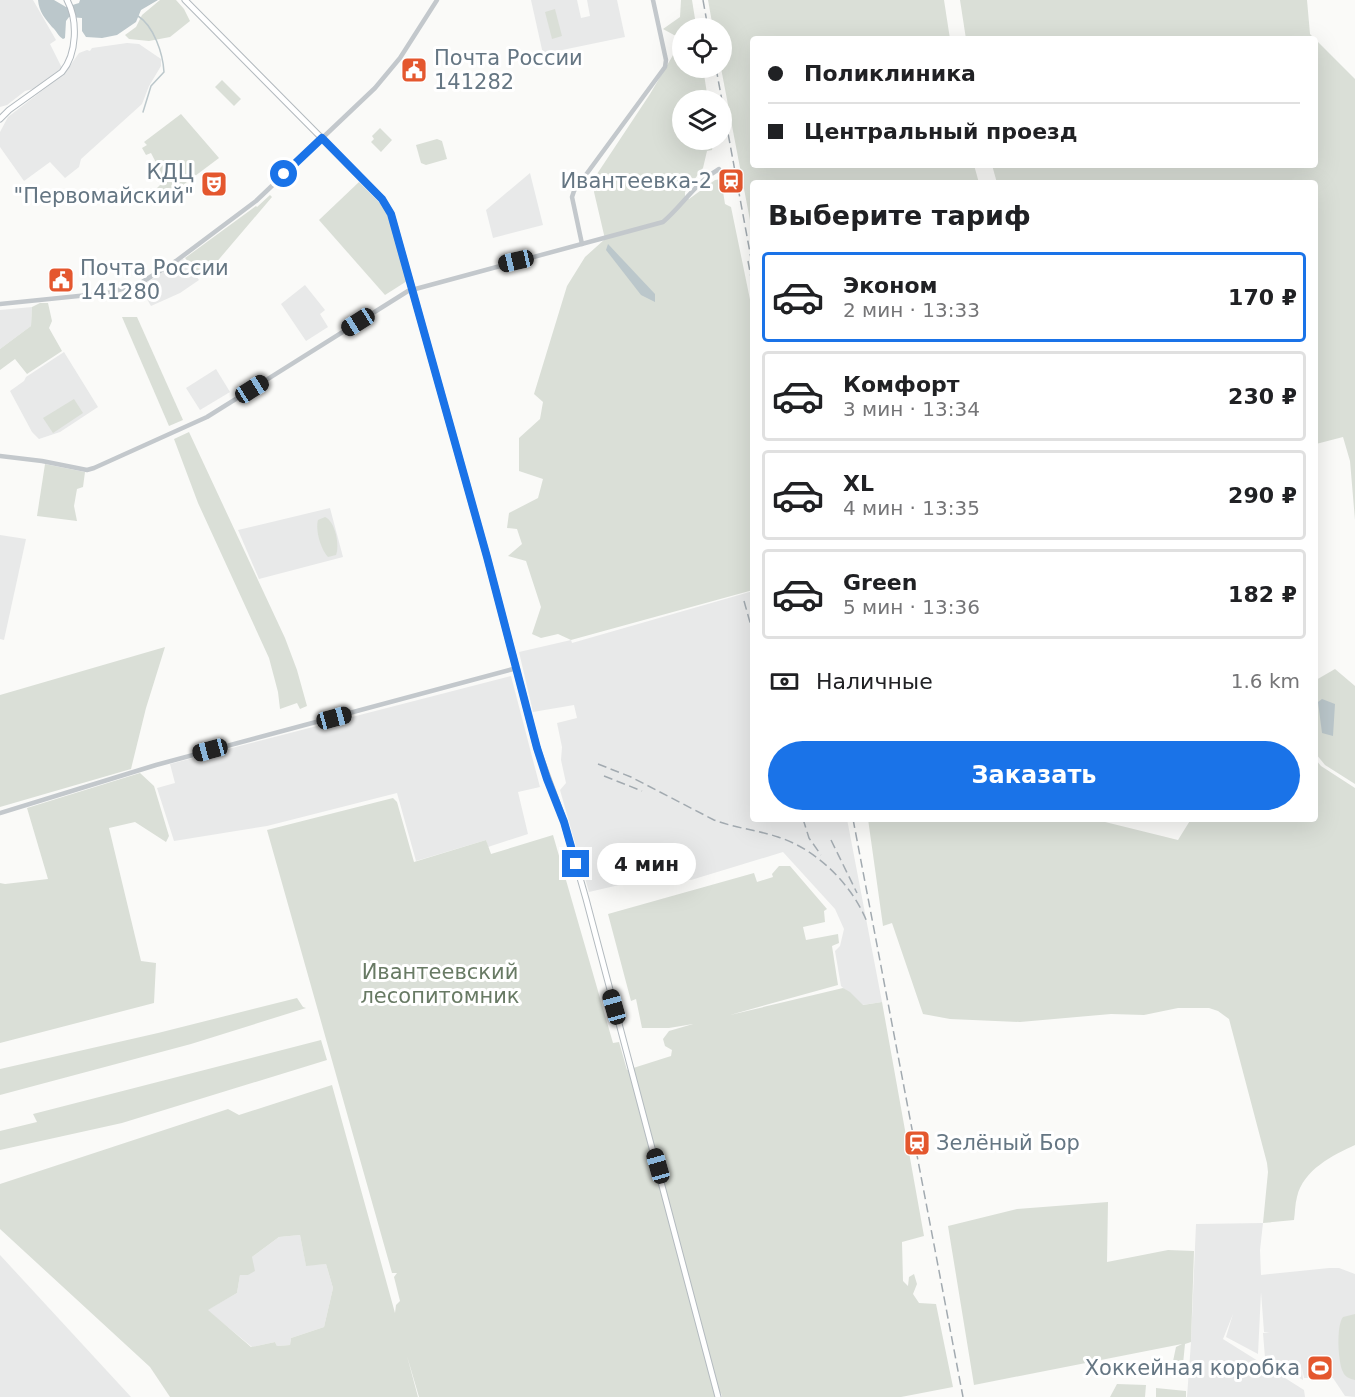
<!DOCTYPE html>
<html lang="ru">
<meta charset="utf-8">
<style>
:root{--surface:#fff;--page:#f2f2f2;--text:#202124;--muted:#757577;--line:#e0e0e0;--accent:#1a73e8}
body{margin:0;font-family:"DejaVu Sans",sans-serif;background:var(--page);color:var(--text);height:100vh;display:flex;flex-direction:column;font-size:22px;white-space:nowrap}
*{box-sizing:border-box;margin:0}
p{font-size:20px;color:var(--muted)}
.icon{flex:none;width:33px;height:33px;fill:none;stroke:currentColor;stroke-width:2;stroke-linecap:round;stroke-linejoin:round}
.map{position:relative;flex:1;overflow:hidden}
.panel{position:absolute;left:750px;top:180px;width:568px;height:642px;display:flex;flex-direction:column;background:var(--surface);border-radius:6px;box-shadow:0 6px 24px #0002}
.panel>*{flex:none}
.hud{position:absolute;left:750px;top:36px;width:568px;height:132px;border-radius:6px;box-shadow:0 6px 24px #0002;display:grid;align-content:center;height:132px;padding:0 18px;background:var(--surface)}
.fabs{position:absolute;left:672px;top:18px;display:grid;gap:12px}
.fabs a{display:grid;place-items:center;width:60px;height:60px;border-radius:50%;background:var(--surface);box-shadow:0 6px 24px #0002;font-size:30px}
.end{position:absolute;width:27px;height:27px;margin:-14px;border:8px solid #1a73e8;background:#fff;box-shadow:0 0 0 3px #fff}
.from{border-radius:50%}
.bubble{position:absolute;height:42px;border-radius:21px;background:var(--surface);box-shadow:0 6px 24px #0002;font-size:20px;font-weight:600;line-height:42px;text-align:center}
.car{position:absolute;width:18px;height:36px;margin:-18px -9px;border-radius:8px;box-shadow:0 0 4px 2px #0007;background:linear-gradient(#222 24%,#8ab4d8 0 40%,#222 0 76%,#8ab4d8 0 86%,#222 0)}
.hud b{display:flex;align-items:center;gap:21px;height:57px;font-size:22px}
.hud b+b{border-top:2px solid var(--line)}
.hud i{width:15px;height:15px;background:var(--text)}
ul{padding:0;list-style:none}
li{display:flex;align-items:center;gap:18px;height:90px;margin:0 12px 9px;padding:0 6px;border:3px solid var(--line);border-radius:6px}
li div{flex:1}
li b{display:block;font-size:22px}
li em{font-style:normal;font-weight:600}
li.active{border-color:var(--accent)}
li>.icon{width:54px;height:54px;stroke-width:1.5}
h2{padding:0 18px;font-size:27px;line-height:72px}
.pay{display:flex;align-items:center;gap:15px;height:66px;padding:0 18px;font-size:22px}
.pay p{margin-inline-start:auto}
.primary-button{display:flex;gap:12px;margin-top:auto;padding:12px 18px}
.primary-button a{flex:1;height:69px;border-radius:36px;background:var(--accent);color:#fff;font-size:24px;font-weight:600;line-height:69px;text-align:center}
.map>svg:first-child{display:block}
.built{fill:#e8e9e9}
.green{fill:#dadfd7;fill-rule:evenodd}
.water{fill:#bbc7cb}
.lines{fill:none;stroke-linecap:round;stroke-linejoin:round}
.stream{stroke:#bbc7cb;stroke-width:1.5}
.secondary-casing{stroke:#b3babf;stroke-width:7}
.tertiary{stroke:#c3c8cc;stroke-width:4.5}
.secondary{stroke:#fff;stroke-width:5}
.rail{stroke:#a2aab0;stroke-width:1.5;stroke-dasharray:9 4.5;stroke-linecap:butt}
.route{stroke:#1a73e8;stroke-width:8}
.labels{text-anchor:middle;stroke-width:6;stroke-linejoin:round;paint-order:stroke}
.poi-label{font-size:21px;fill:#657683;stroke:#fff;text-anchor:start}
.park-label{font-size:21px;fill:#687a64;stroke:#fff}
</style>
<div class="map">
<svg width="1355" height="1397" viewBox="0 0 1355 1397">
<rect width="100%" height="100%" fill="#fafaf8"/>
<!-- built -->
<g class="built">
<polygon points="0,0 33,0 56,40 50,44 62,68 33,89 25,91 7,105 0,107"/>
<polygon points="531,0 577,0 581,18 590,16 587,0 617,0 625,37 543,54"/>
<polygon points="127,43 139,44 161,59 161,66 149,86 142,104 81,159 79,167 65,178 50,162 24,181 0,147 0,132 8,117 65,73 79,53 87,50 90,51 92,48"/>
<polygon points="530,173 543,225 493,238 486,210"/>
<polygon points="183,259 199,280 180,293 151,306 140,287"/>
<polygon points="305,285 325,310 320,314 328,327 306,341 281,304"/>
<polygon points="32,307 31,326 0,349 0,310"/>
<polygon points="64,352 98,407 60,432 39,439 32,432 10,391 24,381 26,377"/>
<polygon points="216,369 230,392 200,410 186,388"/>
<polygon points="330,508 343,557 259,579 238,530"/>
<polygon points="0,535 26,539 4,640 0,639"/>
<polygon points="753,591 753,819 847,819 882,1002 862,1005 841,986 835,951 840,946 844,929 835,909 783,852 691,880 662,875 589,892 560,790 566,783 561,760 562,747 557,723 577,718 574,705 533,712 519,652 571,640 572,643"/>
<polygon points="511,676 540,787 518,792 528,834 488,847 486,840 416,861 397,793 267,826 174,841 157,788 175,783 170,764"/>
<polygon points="1263,1223 1260,1250 1261,1275 1329,1268 1339,1268 1355,1274 1355,1397 1345,1396 1333,1378 1304,1378 1302,1368 1303,1380 1265,1358 1263,1333 1270,1332 1264,1332 1261,1292 1258,1354 1226,1337 1233,1314 1223,1339 1304,1390 1305,1397 1187,1397 1191,1342 1196,1224"/>
<polygon points="300,1235 306,1265 326,1264 333,1288 324,1327 291,1338 290,1345 277,1346 275,1342 252,1347 207,1310 237,1293 240,1275 248,1275 252,1257 279,1237"/>
<polygon points="0,1255 131,1397 0,1397"/>
</g>
<!-- green -->
<g class="green">
<polygon points="160,0 176,0 184,9 190,21 170,37 149,41 129,39 125,35 136,27 142,15"/>
<polygon points="681,0 692,0 696,25 693,28 682,28 682,35 674,35 663,29 680,17"/>
<polygon points="708,0 944,0 950,39 753,39 753,165 974,165 979,183 753,183 753,236 721,68 722,28 713,28"/>
<polygon points="960,0 1307,0 1310,34 1315,39 966,39"/>
<polygon points="555,9 562,36 552,39 545,12"/>
<polygon points="682,40 682,68 703,68 708,100 682,100 682,140 708,140 713,143 712,150 707,151 703,168 685,192 685,197 689,199 715,180 721,179 725,204 731,207 753,314 753,590 571,640 558,634 541,638 532,634 541,607 526,561 508,556 522,544 517,529 507,528 509,513 538,498 543,479 519,471 519,438 540,419 543,402 534,394 567,286 585,257 605,239 594,192 597,174 650,94"/>
<polygon points="1316,40 1355,79 1355,520 1350,461 1343,437 1316,444 1316,183 997,183 992,165 1316,165"/>
<polygon points="222,80 241,99 234,106 215,87"/>
<polygon points="181,114 219,158 171,194 160,198 156,189 165,180 151,153 146,155 142,148 147,145 144,142"/>
<polygon points="380,128 392,140 381,152 371,142 374,139 372,136"/>
<polygon points="437,139 442,141 447,159 426,165 421,163 416,145"/>
<polygon points="359,182 383,206 388,216 407,281 385,295 319,220"/>
<polygon points="270,195 272,197 203,278 185,258 256,206 257,207"/>
<polygon points="40,303 48,303 52,321 49,328 62,351 27,374 15,359 0,370 0,349 31,326 32,307"/>
<polygon points="122,317 137,317 183,420 169,426"/>
<polygon points="74,399 83,413 53,433 43,418"/>
<polygon points="189,432 285,638 297,670 307,706 300,709 297,703 280,709 278,692 269,658 198,503 174,439"/>
<polygon points="45,464 85,472 83,487 77,489 74,506 77,521 37,516"/>
<path d="M325 517C335 521 340 545 336 555L328 557C321 550 315 530 318 520Z"/>
<polygon points="165,647 146,708 131,769 0,807 0,695"/>
<polygon points="1335,669 1355,686 1355,784 1325,765 1316,754 1316,680"/>
<path d="M1316 760 1321 766 1355 788V1145C1333 1155 1303 1170 1297 1197 1295 1204 1295 1213 1294 1220L1263 1223 1268 1172 1267 1163 1229 1019 1218 1011 1209 1008H1178L1144 1015 1111 1014 1020 1022 950 1019 923 1014 892 923 883 926 868 819H1093L1178 840 1191 819H1316Z"/>
<polygon points="140,773 154,786 169,836 166,842 135,822 109,828 141,961 156,963 154,1003 0,1043 0,883 5,884 48,879 27,808"/>
<path d="M393 798 397 802 414 862 486 840 491 854 553 835 613 1043 619 1042 627 1070 671 1056 672 1050 665 1046 663 1039 669 1031 693 1024 669 1028H642L636 999 631 1001 608 914 754 873 757 882 773 877 772 874 779 866H790L827 909 824 911 825 922 803 927 806 940 838 934 839 943 832 946 838 985 730 1015 843 988 850 992 863 1005 882 1002 924 1236 902 1242 903 1281 908 1286 909 1277 914 1274 917 1284 913 1294 919 1303 936 1304 953 1387 901 1397H722L721 1393 717 1397H419L407 1356 418 1397H170L150 1367 0 1229V1184L228 1109 239 1115 332 1085 395 1313 396 1305 400 1301 394 1277 397 1273H392L267 830ZM300 1235 306 1266 326 1264 333 1288 324 1327 291 1338 290 1345 277 1346 275 1342 251 1347 208 1310 237 1293 240 1275H248L255 1271 252 1257 279 1237Z"/>
<polygon points="297,998 303,1007 306,1008 191,1044 0,1095 0,1069 158,1033"/>
<polygon points="321,1040 327,1060 122,1123 0,1150 0,1131 37,1122 33,1114"/>
<polygon points="1108,1202 1107,1262 1168,1250 1194,1251 1191,1342 1185,1344 1183,1364 1172,1366 1176,1347 1182,1344 974,1385 948,1226 1017,1209"/>
<path d="M1355 1314V1380C1350 1379 1345 1377 1343 1372 1338 1362 1336 1326 1343 1317Z"/>
<polygon points="1329,1360 1331,1362 1331,1373 1311,1375 1310,1362"/>
<polygon points="1117,1384 1146,1385 1145,1397 1110,1397"/>
<polygon points="1156,1388 1186,1391 1186,1397 1156,1397"/>
</g>
<!-- water -->
<g class="water">
<path d="M38 0H54L66 7 79 3 80 0H158L141 10 136 22 117 35 102 38 86 37 82 31V18L69 17 66 21 65 38 63 39C57 35 57 31 52 27 45 18 39 12 38 0Z"/>
<polygon points="608,244 655,294 655,302 641,295 606,250"/>
<polygon points="1322,699 1335,704 1333,736 1322,733 1318,702"/>
</g>
<g class="lines">
<!-- stream -->
<path class="stream" d="M138 16C154 26 163 54 164 72L151 86 143 112"/>
<defs>
<g id="secondary">
<polyline points="185,0 382,199 391,214 487,557 537,748 564,822 586,899 718,1397"/>
<path d="M0 119 9 110 62 72C77 54 78 20 67 0"/>
</g>
</defs>
<!-- secondary casing -->
<use href="#secondary" class="secondary-casing"/>
<!-- tertiary -->
<g class="tertiary">
<polyline points="582,244 572,197 574,191 665,67 666,60 653,0"/>
<polyline points="0,304 108,293 139,284 176,261 256,201 375,88 400,58 437,0"/>
<path d="M0 456 42 461 87 470 94 468 207 417 408 291 663 222C683 205 696 182 719 169"/>
<polyline points="0,813 156,765 517,668"/>
</g>
<!-- secondary -->
<use href="#secondary" class="secondary"/>
<!-- rail -->
<g class="rail">
<polyline points="703,0 708,28"/>
<polyline points="716,68 753,269"/>
<polyline points="748,261 753,288"/>
<polyline points="744,601 753,633"/>
<path d="M598 764 631 777 714 820C735 828 757 830 778 837 816 849 852 884 867 922"/>
<polyline points="604,776 642,791"/>
<polyline points="803,819 809,838 821,855"/>
<polyline points="853,819 963,1397"/>
<polyline points="831,840 857,893"/>
</g>
</g>
<g class="lines">
<!-- route -->
<polyline class="route" points="284,174 322,138 382,199 391,214 487,557 537,748 547,779 564,822 576,864"/>
</g>
<!-- icons -->
<defs>
<symbol id="civic-square" viewBox="-11 -11 22 22"><rect x="-9" y="-9" width="18" height="18" rx="4" fill="#e4572e" stroke="#fff"/><path d="M-.6-6.5H3V-4.5H.6V-3L4-1V1h2V6H-6V1h2V-1L-.6-3ZM-1.2 2.5V6h2.4V2.5Z" fill="#fff"/></symbol>
<symbol id="station-square" viewBox="-11 -11 22 22"><rect x="-9" y="-9" width="18" height="18" rx="4" fill="#e4572e" stroke="#fff"/><path d="M-3-6H3Q5-6 5-4V2Q5 4 3 4L4.5 6H3L1.5 4h-3L-3 6H-4.5L-3 4Q-5 4-5 2V-4Q-5-6-3-6ZM-3.5-4v3h7v-3ZM-3.5 1v1.5H-2V1ZM2 1v1.5H3.5V1Z" fill="#fff"/></symbol>
<symbol id="theatre-square" viewBox="-11 -11 22 22"><rect x="-9" y="-9" width="18" height="18" rx="4" fill="#e4572e" stroke="#fff"/><path d="M-5-5.5Q0-4 5-5.5V0Q5 5 0 6Q-5 5-5 0ZM-3.3-2.5H-1v1.5H-3.3ZM1-2.5H3.3v1.5H1ZM-2.8 1Q0 5.5 2.8 1Z" fill="#fff"/></symbol>
<symbol id="stadium-square" viewBox="-11 -11 22 22"><rect x="-9" y="-9" width="18" height="18" rx="4" fill="#e4572e" stroke="#fff"/><path d="M0-5a6.5 5 0 1 0 0 10a6.5 5 0 1 0 0-10ZM-3.5-1.8h7v3.6h-7Z" fill="#fff"/></symbol>
</defs>
<g fill-rule="evenodd">
<use href="#civic-square" x="399" y="55" width="30" height="30"/>
<use href="#station-square" x="716" y="166" width="30" height="30"/>
<use href="#theatre-square" x="199" y="169" width="30" height="30"/>
<use href="#civic-square" x="46" y="265" width="30" height="30"/>
<use href="#station-square" x="902" y="1128" width="30" height="30"/>
<use href="#stadium-square" x="1305" y="1353" width="30" height="30"/>
</g>
<g class="labels">
<!-- poi labels -->
<g class="poi-label">
<text x="434" y="65">Почта России<tspan x="434" dy="24">141282</tspan></text>
<text x="194" y="179" text-anchor="end">КДЦ<tspan x="194" dy="24">"Первомайский"</tspan></text>
<text x="712" y="188" text-anchor="end">Ивантеевка-2</text>
<text x="80" y="275">Почта России<tspan x="80" dy="24">141280</tspan></text>
<text x="936" y="1150">Зелёный Бор</text>
<text x="1300" y="1375" text-anchor="end">Хоккейная коробка</text>
</g>
<!-- park labels -->
<g class="park-label">
<text x="440" y="979">Ивантеевский<tspan x="440" dy="24">лесопитомник</tspan></text>
</g>
</g>
</svg>
<div class="fabs">
<a><svg class="icon" aria-label="locate" viewBox="0 0 24 24"><circle cx="12" cy="12" r="6"/><path d="M12 2v4M12 18v4M2 12h4M18 12h4"/></svg></a>
<a><svg class="icon" aria-label="layers" viewBox="0 0 24 24"><path d="M12 4l9 5-9 5-9-5zM3 14l9 5 9-5"/></svg></a>
</div>
<i class="end from" style="left:284px;top:174px"></i>
<i class="end" style="left:576px;top:864px"></i>
<div class="bubble" style="left:597px;top:843px;width:99px">4 мин</div>
<i class="car" style="left:516px;top:261px;rotate:257deg"></i>
<i class="car" style="left:358px;top:322px;rotate:238deg"></i>
<i class="car" style="left:252px;top:389px;rotate:58deg"></i>
<i class="car" style="left:334px;top:718px;rotate:75deg"></i>
<i class="car" style="left:210px;top:750px;rotate:255deg"></i>
<i class="car" style="left:614px;top:1007px;rotate:344deg"></i>
<i class="car" style="left:658px;top:1166px;rotate:344deg"></i>
<div class="hud">
<b><i class="from"></i>Поликлиника</b>
<b><i></i>Центральный проезд</b>
</div>
<section class="panel">
<h2>Выберите тариф</h2>
<ul>
<li class="active"><svg class="icon" aria-label="car" viewBox="0 0 24 24"><path d="M5 17H2v-5l4-1 3-4h7l3 4 3 1v5h-3M9 17h6M6 11h13"/><circle cx="7" cy="17" r="2"/><circle cx="17" cy="17" r="2"/></svg><div><b>Эконом</b><p>2 мин · 13:33</p></div><em>170 ₽</em></li>
<li><svg class="icon" aria-label="car" viewBox="0 0 24 24"><path d="M5 17H2v-5l4-1 3-4h7l3 4 3 1v5h-3M9 17h6M6 11h13"/><circle cx="7" cy="17" r="2"/><circle cx="17" cy="17" r="2"/></svg><div><b>Комфорт</b><p>3 мин · 13:34</p></div><em>230 ₽</em></li>
<li><svg class="icon" aria-label="car" viewBox="0 0 24 24"><path d="M5 17H2v-5l4-1 3-4h7l3 4 3 1v5h-3M9 17h6M6 11h13"/><circle cx="7" cy="17" r="2"/><circle cx="17" cy="17" r="2"/></svg><div><b>XL</b><p>4 мин · 13:35</p></div><em>290 ₽</em></li>
<li><svg class="icon" aria-label="car" viewBox="0 0 24 24"><path d="M5 17H2v-5l4-1 3-4h7l3 4 3 1v5h-3M9 17h6M6 11h13"/><circle cx="7" cy="17" r="2"/><circle cx="17" cy="17" r="2"/></svg><div><b>Green</b><p>5 мин · 13:36</p></div><em>182 ₽</em></li>
</ul>
<div class="pay"><svg class="icon" aria-label="cash" viewBox="0 0 24 24"><path d="M3 7h18v10H3z"/><circle cx="12" cy="12" r="2"/></svg>Наличные<p>1.6 km</p></div>
<div class="primary-button"><a>Заказать</a></div>
</section>
</div>
